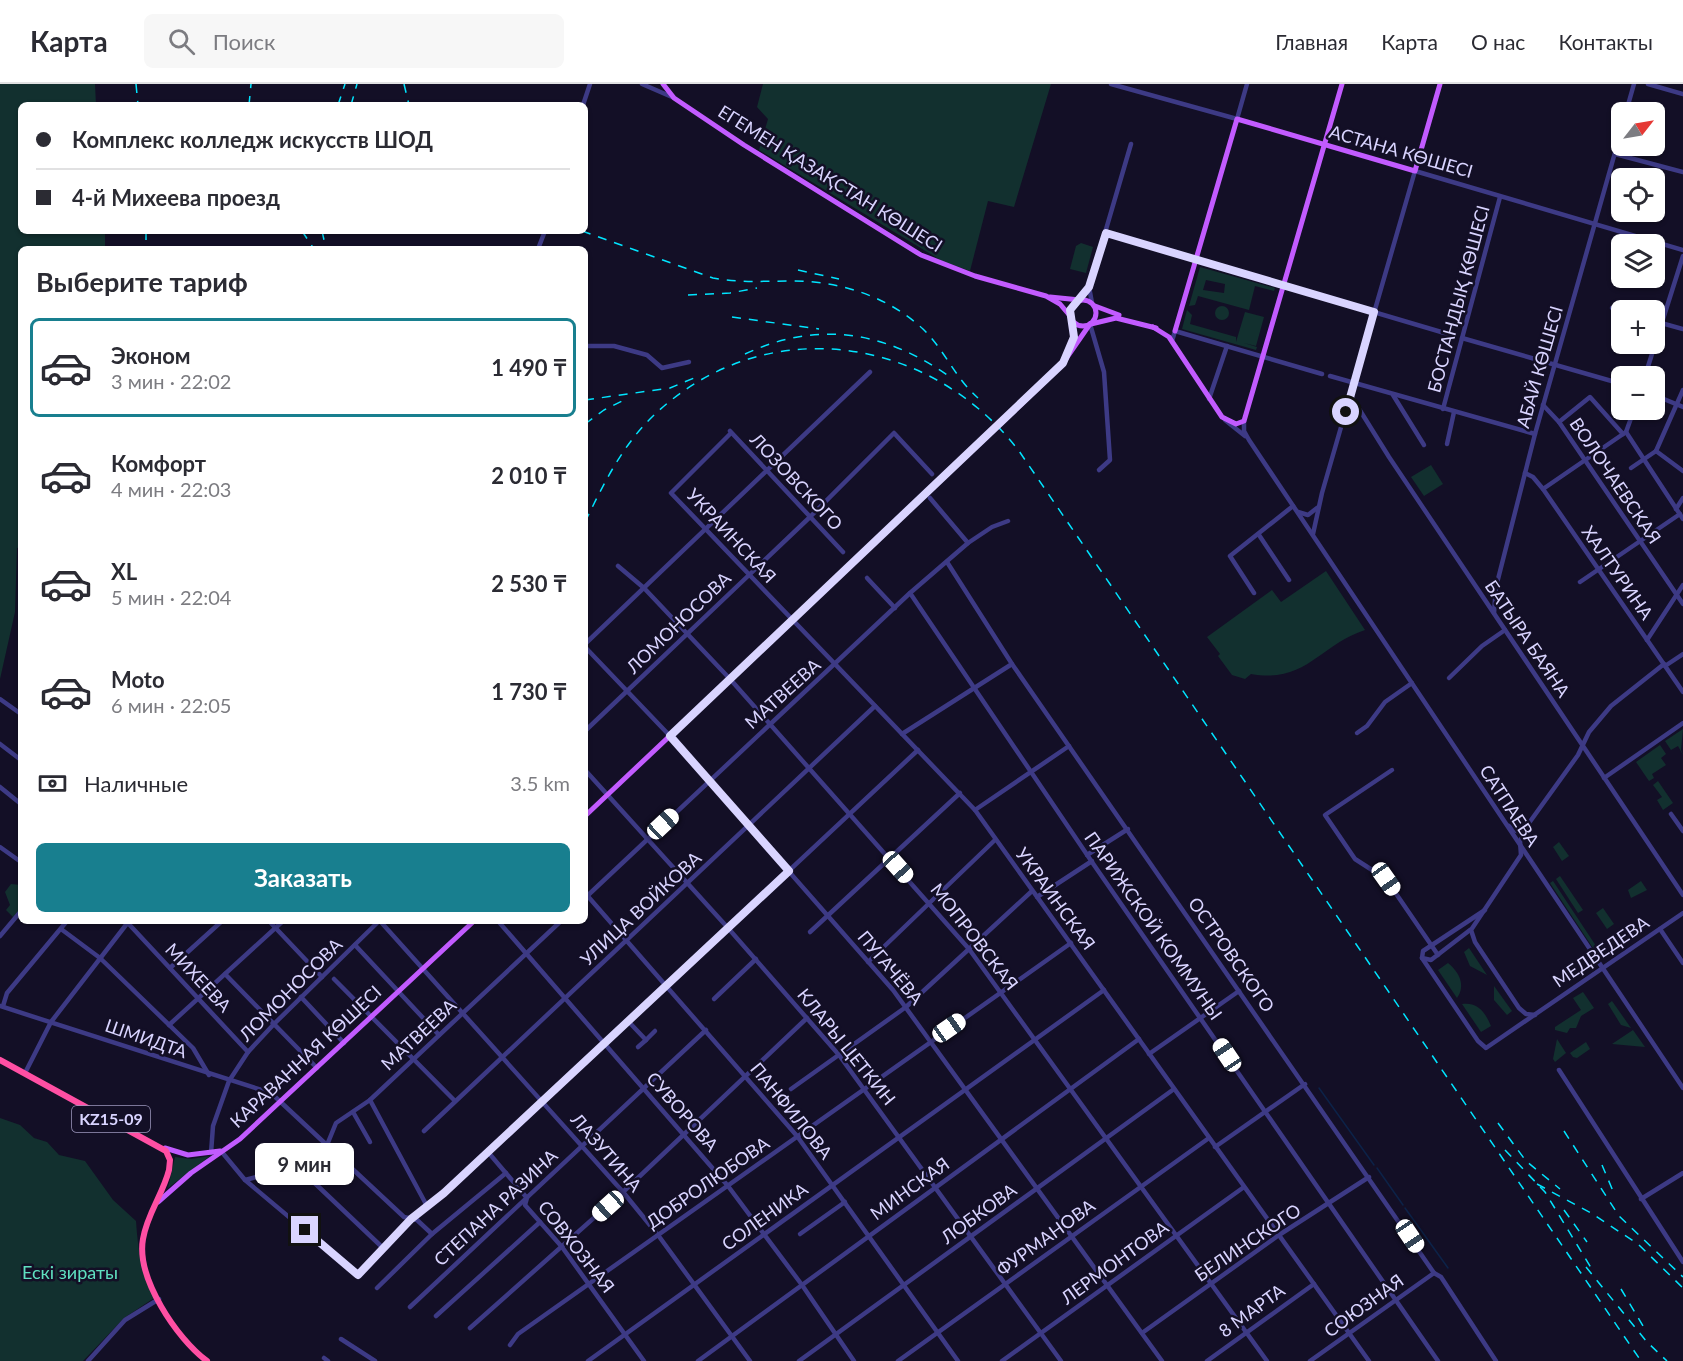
<!DOCTYPE html>
<html lang="ru">
<meta charset="utf-8">
<style>
:root{--surface:#fff;--page:#f7f7f7;--text:#2b2b33;--muted:#7c7c81;--line:#e1e1e2;--accent:#187f8f}
body{margin:0;font-family:Lato,sans-serif;background:var(--page);color:var(--text);height:100vh;display:flex;flex-direction:column;font-size:22px;white-space:nowrap}
*{box-sizing:border-box;margin:0}
p{font-size:20px;color:var(--muted)}
.icon{flex:none;width:33px;height:33px;fill:none;stroke:currentColor;stroke-width:2;stroke-linecap:round;stroke-linejoin:round}
.map{position:relative;flex:1;overflow:hidden}
.drawer{position:absolute;left:18px;top:162px;width:570px;height:678px;display:flex;flex-direction:column;background:var(--surface);border-radius:9px;box-shadow:0 2px 4px #0004}
.drawer>*{flex:none}
.banner{position:absolute;left:18px;top:18px;width:570px;height:132px;border-radius:9px;box-shadow:0 2px 4px #0004;display:grid;align-content:center;height:132px;padding:0 18px;background:var(--surface)}
.needle{width:39px;rotate:59deg}
.tools{position:absolute;left:1611px;top:18px;display:grid;gap:12px}
.tools a{display:grid;place-items:center;width:54px;height:54px;border-radius:9px;background:var(--surface);box-shadow:0 2px 4px #0004;font-size:30px}
.end{position:absolute;width:27px;height:27px;margin:-14px;border:8px solid #d9d4ff;background:#111;box-shadow:0 0 0 3px #111}
.from{border-radius:50%}
.bubble{position:absolute;height:42px;border-radius:9px;background:var(--surface);box-shadow:0 2px 4px #0004;font-size:20px;font-weight:700;line-height:42px;text-align:center}
.car{position:absolute;width:18px;height:36px;margin:-18px -9px;border-radius:8px;box-shadow:0 0 4px 2px #0007;background:linear-gradient(#fff 24%,#345 0 40%,#fff 0 76%,#345 0 86%,#fff 0)}
.banner b{display:flex;align-items:center;gap:21px;height:57px;font-size:22px}
.banner b+b{border-top:2px solid var(--line)}
.banner i{width:15px;height:15px;background:var(--text)}
ul{padding:0;list-style:none}
li{display:flex;align-items:center;gap:18px;height:99px;margin:0 12px 9px;padding:0 6px;border:3px solid transparent;border-radius:9px}
li div{flex:1}
li b{display:block;font-size:22px}
li em{font-style:normal;font-weight:700}
li.selected{border-color:var(--accent)}
li>.icon{width:54px;height:54px;stroke-width:1.5}
h2{padding:0 18px;font-size:27px;line-height:72px}
.pay{display:flex;align-items:center;gap:15px;height:66px;padding:0 18px;font-size:22px}
.pay p{margin-inline-start:auto}
.button{display:flex;gap:12px;margin-top:auto;padding:12px 18px}
.button a{flex:1;height:69px;border-radius:9px;background:var(--accent);color:#fff;font-size:24px;font-weight:700;line-height:69px;text-align:center}
header{display:flex;align-items:center;gap:36px;box-sizing:border-box;height:84px;padding:0 30px;background:var(--surface);border-bottom:2px solid var(--line)}
header strong{font-size:28px}
nav{display:flex;gap:33px;margin-inline-start:auto;font-size:21px}
.search{width:420px;height:54px;background:var(--page);display:flex;align-items:center;gap:15px;box-sizing:border-box;padding:0 21px;border-radius:9px;color:var(--muted);font-size:22px}
.map>svg:first-child{display:block}
.green{fill:#12302f;fill-rule:evenodd}
.lines{fill:none;stroke-linecap:round;stroke-linejoin:round}
.stream{stroke:#0c2248;stroke-width:1.5}
.minor{stroke:#3d3a85;stroke-width:4.5}
.major{stroke:#c25bff;stroke-width:5}
.highway{stroke:#ff4fa3;stroke-width:6}
.rail{stroke:#00e5ff;stroke-width:1.5;stroke-dasharray:9 8;stroke-linecap:butt}
.route{stroke:#d9d4ff;stroke-width:8}
.labels{text-anchor:middle;stroke-width:5;stroke-linejoin:round;paint-order:stroke}
.shield{fill:#130f26;stroke:#9e99be;stroke-width:1.5}
.shield-label{font-size:16px;font-weight:bold;fill:#d9d4ff}
.street-label{font-size:18px;fill:#d9d4ff;stroke:#130f26}
.park-label{font-size:18px;fill:#5fe0c0;stroke:#130f26}
</style>
<header>
<strong>Карта</strong>
<div class="search"><svg class="icon" aria-label="search" viewBox="0 0 24 24"><circle cx="10" cy="10" r="6"/><path d="M15 15l6 6"/></svg>Поиск</div>
<nav><a>Главная</a><a>Карта</a><a>О нас</a><a>Контакты</a></nav>
</header>
<div class="map">
<svg width="1683" height="1277" viewBox="0 0 1683 1277">
<rect width="100%" height="100%" fill="#130f26"/>
<!-- green -->
<g class="green">
<polygon points="0,0 95,0 96,21 21,21 21,147 105,147 105,165 21,165 21,463 17,464 15,528 0,595"/>
<polygon points="763,0 1051,0 1014,123 988,117 970,187 942,177 759,66 768,35 757,23"/>
<polygon points="1081,159 1093,163 1086,189 1070,185 1076,162"/>
<path d="M1200 183 1275 204 1274 207 1255 202 1249 226 1198 212 1195 221 1189 222ZM1206 196 1225 200 1224 209 1203 206Z"/>
<circle cx="1222" cy="229" r="7"/>
<polygon points="1187,226 1192,231 1190,240 1236,253 1236,258 1245,228 1264,233 1256,262 1244,259 1257,263 1256,266 1182,245"/>
<polygon points="1431,381 1443,400 1424,412 1411,393"/>
<path d="M1326 487 1365 546C1319 561 1306 600 1251 590L1245 595 1232 591 1218 572 1220 570 1207 553 1272 506 1281 518Z"/>
<polygon points="1683,645 1681,666 1683,671 1678,662 1671,666 1665,657"/>
<polygon points="1660,661 1666,670 1661,674 1666,681 1652,690 1654,694 1649,697 1636,678"/>
<polygon points="1658,697 1673,719 1663,726 1657,716 1662,713 1653,701"/>
<polygon points="1559,758 1569,772 1562,777 1553,763"/>
<polygon points="1560,792 1583,826 1578,829 1556,795"/>
<polygon points="1553,797 1602,871 1599,873 1550,799"/>
<polygon points="1641,797 1647,806 1631,814 1628,806"/>
<polygon points="11,800 21,801 21,824 13,833 6,826 10,821 5,808"/>
<polygon points="1603,824 1614,840 1607,845 1596,829"/>
<polygon points="1469,864 1487,891 1470,882 1464,868"/>
<path d="M1448 879C1459 888 1466 901 1457 914L1438 886Z"/>
<polygon points="1494,902 1512,927 1507,931 1494,916"/>
<polygon points="1583,908 1594,924 1581,932 1576,944 1570,944 1567,949 1555,946 1555,943 1581,926 1573,914"/>
<polygon points="1612,917 1631,944 1621,941 1608,920"/>
<path d="M1462 920C1478 918 1485 928 1491 942L1481 948Z"/>
<polygon points="1633,946 1645,963 1612,960"/>
<polygon points="1557,955 1566,969 1555,978 1553,975"/>
<polygon points="1586,958 1590,965 1577,974 1573,973 1570,969"/>
<path d="M0 1034 20 1041 34 1054 47 1058 59 1071 85 1077 113 1116 136 1137C138 1165 141 1189 154 1214L124 1234 83 1277H0Z"/>
<polygon points="210,1072 168,1104 175,1073 191,1075"/>
</g>
<g class="lines">
<!-- stream -->
<g class="stream">
<polyline points="1319,1004 1374,1081"/>
<polyline points="1377,1084 1403,1121"/>
<polyline points="1405,1124 1448,1184"/>
</g>
<!-- minor -->
<g class="minor">
<polyline points="642,0 672,13"/>
<polyline points="1111,0 1237,35 1247,0"/>
<polyline points="1648,0 1683,10"/>
<polyline points="583,21 590,0"/>
<polyline points="1626,28 1634,0"/>
<polyline points="1615,70 1683,88"/>
<polyline points="1106,149 1448,250"/>
<polyline points="538,165 545,147"/>
<polyline points="1089,203 1092,219"/>
<polyline points="1081,216 1090,200 1131,60"/>
<polyline points="1612,224 1622,227"/>
<polyline points="1654,237 1683,245"/>
<polyline points="1090,240 1104,288 1110,376 1099,386"/>
<polyline points="1462,254 1622,300"/>
<polyline points="1172,257 1175,247 1322,290"/>
<polyline points="585,262 614,262 647,271 662,284 689,278"/>
<polyline points="1330,292 1535,350"/>
<polyline points="1645,292 1683,172"/>
<polyline points="1393,311 1424,361"/>
<polyline points="1654,311 1683,323"/>
<polyline points="1351,312 1389,373 1683,811"/>
<polyline points="1209,315 1227,262"/>
<polyline points="1543,321 1559,338 1683,520"/>
<polyline points="1443,325 1500,113"/>
<polyline points="1225,336 1245,352"/>
<polyline points="1244,337 1244,347 1249,356 1683,1004"/>
<polyline points="1559,338 1590,313 1623,350"/>
<polyline points="730,347 843,468"/>
<polyline points="1626,348 1683,435"/>
<polyline points="731,349 671,409 975,726 1369,1277"/>
<polyline points="1447,360 1454,328"/>
<polyline points="1656,367 1683,306"/>
<polyline points="1656,367 1683,387"/>
<polyline points="1631,384 1656,367"/>
<polyline points="1525,389 1533,393 1543,405 1683,608"/>
<polyline points="1543,405 1626,348 1634,326"/>
<polyline points="930,414 968,459"/>
<polyline points="1676,425 1683,414"/>
<polyline points="1298,428 1308,431 1317,424"/>
<polyline points="1313,450 1322,409 1415,87 1683,166"/>
<polyline points="1259,451 1289,496"/>
<polyline points="947,478 1012,580 1434,1189 1441,1193 1496,1277"/>
<polyline points="618,482 644,504 730,595 969,865 1267,1277"/>
<polyline points="867,494 895,524"/>
<polyline points="1580,498 1680,430"/>
<polyline points="910,509 1094,781 1438,1277"/>
<polyline points="1254,509 1230,472 1293,422"/>
<polyline points="1494,529 1496,503 1535,350 1622,44"/>
<polyline points="1647,556 1683,501"/>
<polyline points="585,560 870,288"/>
<polyline points="585,563 670,652 893,906 1162,1277"/>
<polyline points="1665,582 1683,570"/>
<polyline points="1449,594 1482,562 1505,546"/>
<polyline points="0,615 21,630"/>
<polyline points="585,647 810,433 894,349 932,390"/>
<polyline points="1357,649 1367,642 1385,618 1412,599"/>
<polyline points="902,650 1012,580"/>
<polyline points="0,660 21,676"/>
<polyline points="585,686 728,844 839,971 1061,1277"/>
<polyline points="1392,686 1325,731 1355,775 1386,795 1438,871"/>
<polyline points="1604,694 1683,639"/>
<polyline points="0,703 21,720"/>
<polyline points="975,726 1069,662"/>
<polyline points="1671,730 1683,747"/>
<polyline points="1509,742 1516,747 1524,743"/>
<polyline points="0,763 21,778"/>
<polyline points="1087,771 1128,745"/>
<polyline points="585,809 797,1052 958,1277"/>
<polyline points="1037,813 1092,777"/>
<polyline points="585,814 910,509 968,459 992,443 1008,437"/>
<polyline points="126,837 248,968"/>
<polyline points="269,837 322,893"/>
<polyline points="380,837 623,1108 658,1151 750,1277"/>
<polyline points="498,837 728,1102 802,1201 854,1277"/>
<polyline points="61,845 100,874 193,964 209,991"/>
<polyline points="1660,845 1683,879"/>
<polyline points="1470,846 1431,876 1422,874 1423,867 1485,826"/>
<polyline points="810,848 960,709"/>
<polyline points="0,852 21,827"/>
<polyline points="355,861 439,951"/>
<polyline points="1422,874 1478,957 1486,964 1683,829"/>
<polyline points="868,878 995,756"/>
<polyline points="170,884 222,837"/>
<polyline points="225,890 317,984"/>
<polyline points="334,895 455,1017"/>
<polyline points="301,913 344,959"/>
<polyline points="714,915 756,875"/>
<polyline points="0,922 271,1009 404,1133 417,1136 432,1150"/>
<polyline points="3,922 7,909 67,837"/>
<polyline points="1535,931 1526,930 1519,924 1475,858 1471,846 1521,771 1520,757 1529,739 1578,671 1589,648 1611,622 1664,580"/>
<polyline points="628,937 646,956 655,947"/>
<polyline points="169,941 283,837"/>
<polyline points="638,963 646,956"/>
<polyline points="1149,970 1239,907"/>
<polyline points="1559,986 1683,1178"/>
<polyline points="25,989 51,938 129,837"/>
<polyline points="791,1005 906,923 1032,807"/>
<polyline points="370,1016 427,1122"/>
<polyline points="353,1028 370,1058"/>
<polyline points="424,1047 875,622"/>
<polyline points="1215,1063 1305,1000"/>
<polyline points="221,1067 245,1096 358,1191 411,1135 444,1109 918,666"/>
<polyline points="488,1068 527,1114 525,1121 562,1163 644,1277"/>
<polyline points="211,1069 213,1042 229,997 248,968 274,940 379,837"/>
<polyline points="302,1087 327,1061 336,1039 370,1016 561,837"/>
<polyline points="245,1096 290,1084 302,1087 383,1164"/>
<polyline points="1641,1115 1683,1089"/>
<polyline points="800,1150 845,1118"/>
<polyline points="377,1204 432,1150 506,1089"/>
<polyline points="410,1223 706,946"/>
<polyline points="436,1232 540,1138"/>
<polyline points="470,1244 623,1108 807,934"/>
<polyline points="1142,1249 1279,1151 1369,1093"/>
<polyline points="341,1255 375,1277"/>
<polyline points="510,1261 518,1250 1071,859"/>
<polyline points="324,1274 328,1277"/>
<polyline points="88,1277 125,1236 159,1215"/>
<polyline points="588,1277 1104,906"/>
<polyline points="698,1277 1139,955"/>
<polyline points="799,1277 1174,1005"/>
<polyline points="898,1277 1209,1054"/>
<polyline points="1002,1277 1244,1103"/>
<polyline points="1207,1277 1314,1200"/>
<polyline points="1310,1277 1434,1189"/>
</g>
<!-- major -->
<g class="major">
<polyline points="663,0 674,14 744,61 921,171 975,192 1046,212 1060,220 1071,233"/>
<polyline points="1050,213 1080,216"/>
<circle cx="1083" cy="229" r="13"/>
<polyline points="1095,222 1119,231"/>
<polyline points="1091,240 1116,234 1156,244"/>
<polyline points="1153,243 1169,253 1222,333 1236,340 1244,337 1342,0"/>
<polyline points="1175,247 1237,35 1415,87 1440,0"/>
<polyline points="1069,267 1074,251 1072,235"/>
<polyline points="585,732 1034,308 1063,279 1090,240"/>
<polyline points="165,1064 188,1071 220,1067"/>
<polyline points="158,1118 191,1089 240,1055 474,837"/>
</g>
<!-- highway -->
<path class="highway" d="M0 976 166 1067 170 1076 169 1086C163 1110 147 1130 143 1155 136 1194 177 1255 207 1277"/>
<!-- rail -->
<g class="rail">
<polyline points="136,0 138,21"/>
<polyline points="404,0 409,21"/>
<polyline points="249,21 251,0"/>
<polyline points="338,21 345,0"/>
<polyline points="351,21 357,0"/>
<polyline points="146,147 146,165"/>
<polyline points="302,147 314,165"/>
<polyline points="322,147 326,165"/>
<path d="M582 147 713 194C740 199 765 197 792 197 840 197 887 212 923 245 944 265 955 294 978 314"/>
<polyline points="798,186 839,195"/>
<polyline points="688,211 730,209 757,204"/>
<polyline points="732,233 819,245"/>
<path d="M745 270C818 236 885 247 950 293"/>
<polyline points="585,316 670,304 694,294"/>
<polyline points="585,340 604,326 626,315"/>
<path d="M585 438C603 401 621 364 650 335 760 226 928 249 1019 367L1641 1277"/>
<polyline points="1498,1039 1526,1077 1560,1105"/>
<polyline points="1564,1047 1619,1132 1683,1193"/>
<polyline points="1505,1066 1545,1108 1593,1187"/>
<polyline points="1602,1081 1613,1107"/>
<polyline points="1537,1100 1591,1129 1638,1160 1683,1204"/>
<polyline points="1564,1126 1587,1158"/>
<polyline points="1586,1183 1647,1258 1667,1277"/>
<polyline points="1621,1205 1643,1242"/>
</g>
</g>
<g class="lines">
<!-- route -->
<polyline class="route" points="305,1146 358,1191 411,1135 444,1109 789,787 670,652 1063,279 1074,253 1070,226 1089,203 1106,149 1374,228 1346,328"/>
</g>
<g class="labels">
<!-- shield labels -->
<rect class="shield" x="72" y="1022" width="78" height="26" rx="4.5"/>
<g class="shield-label">
<text x="111" y="1041">KZ15-09</text>
</g>
<!-- street labels -->
<g class="street-label">
<text transform="translate(1401 68) rotate(16)" y="6">АСТАНА КӨШЕСІ</text>
<text transform="translate(830 95) rotate(32)" y="6">ЕГЕМЕН ҚАЗАҚСТАН КӨШЕСІ</text>
<text transform="translate(1459 215) rotate(-75)" y="6">БОСТАНДЫҚ КӨШЕСІ</text>
<text transform="translate(1540 283) rotate(-74)" y="6">АБАЙ КӨШЕСІ</text>
<text transform="translate(1615 397) rotate(56)" y="6">ВОЛОЧАЕВСКАЯ</text>
<text transform="translate(796 398) rotate(47)" y="6">ЛОЗОВСКОГО</text>
<text transform="translate(731 452) rotate(47)" y="6">УКРАИНСКАЯ</text>
<text transform="translate(1617 489) rotate(55)" y="6">ХАЛТУРИНА</text>
<text transform="translate(679 539) rotate(-44)" y="6">ЛОМОНОСОВА</text>
<text transform="translate(1527 555) rotate(56)" y="6">БАТЫРА БАЯНА</text>
<text transform="translate(783 610) rotate(-42)" y="6">МАТВЕЕВА</text>
<text transform="translate(1509 722) rotate(57)" y="6">САТПАЕВА</text>
<text transform="translate(1055 815) rotate(54)" y="6">УКРАИНСКАЯ</text>
<text transform="translate(641 825) rotate(-43)" y="6">УЛИЦА ВОЙКОВА</text>
<text transform="translate(1153 842) rotate(55)" y="6">ПАРИЖСКОЙ КОММУНЫ</text>
<text transform="translate(974 853) rotate(52)" y="6">МОПРОВСКАЯ</text>
<text transform="translate(1601 868) rotate(-34)" y="6">МЕДВЕДЕВА</text>
<text transform="translate(1231 871) rotate(55)" y="6">ОСТРОВСКОГО</text>
<text transform="translate(890 884) rotate(50)" y="6">ПУГАЧЁВА</text>
<text transform="translate(198 894) rotate(47)" y="6">МИХЕЕВА</text>
<text transform="translate(291 906) rotate(-45)" y="6">ЛОМОНОСОВА</text>
<text transform="translate(419 951) rotate(-43)" y="6">МАТВЕЕВА</text>
<text transform="translate(146 955) rotate(19)" y="6">ШМИДТА</text>
<text transform="translate(846 963) rotate(51)" y="6">КЛАРЫ ЦЕТКИН</text>
<text transform="translate(306 973) rotate(-43)" y="6">КАРАВАННАЯ КӨШЕСІ</text>
<text transform="translate(791 1027) rotate(51)" y="6">ПАНФИЛОВА</text>
<text transform="translate(682 1028) rotate(49)" y="6">СУВОРОВА</text>
<text transform="translate(606 1069) rotate(49)" y="6">ЛАЗУТИНА</text>
<text transform="translate(708 1099) rotate(-35)" y="6">ДОБРОЛЮБОВА</text>
<text transform="translate(910 1105) rotate(-36)" y="6">МИНСКАЯ</text>
<text transform="translate(496 1124) rotate(-43)" y="6">СТЕПАНА РАЗИНА</text>
<text transform="translate(979 1130) rotate(-36)" y="6">ЛОБКОВА</text>
<text transform="translate(765 1133) rotate(-36)" y="6">СОЛЕНИКА</text>
<text transform="translate(1046 1154) rotate(-36)" y="6">ФУРМАНОВА</text>
<text transform="translate(1248 1159) rotate(-34)" y="6">БЕЛИНСКОГО</text>
<text transform="translate(576 1163) rotate(52)" y="6">СОВХОЗНАЯ</text>
<text transform="translate(1115 1179) rotate(-36)" y="6">ЛЕРМОНТОВА</text>
<text transform="translate(1364 1222) rotate(-36)" y="6">СОЮЗНАЯ</text>
<text transform="translate(1252 1227) rotate(-36)" y="6">8 МАРТА</text>
</g>
<!-- park labels -->
<g class="park-label">
<text x="70" y="1195">Ескі зираты</text>
</g>
</g>
</svg>
<div class="tools">
<a><svg class="needle" viewBox="-14 -14 28 28"><path d="M0-13l5 13h-10z" fill="#e53935"/><path d="M0 13l5-13h-10z" fill="#7c7c81"/></svg></a>
<a><svg class="icon" aria-label="locate" viewBox="0 0 24 24"><circle cx="12" cy="12" r="6"/><path d="M12 2v4M12 18v4M2 12h4M18 12h4"/></svg></a>
<a><svg class="icon" aria-label="layers" viewBox="0 0 24 24"><path d="M12 4l9 5-9 5-9-5zM3 14l9 5 9-5"/></svg></a>
<a>+</a>
<a>−</a>
</div>
<i class="end from" style="left:1346px;top:328px"></i>
<i class="end" style="left:305px;top:1146px"></i>
<div class="bubble" style="left:255px;top:1059px;width:99px">9 мин</div>
<i class="car" style="left:663px;top:740px;rotate:47deg"></i>
<i class="car" style="left:898px;top:783px;rotate:138deg"></i>
<i class="car" style="left:1386px;top:795px;rotate:145deg"></i>
<i class="car" style="left:949px;top:944px;rotate:55deg"></i>
<i class="car" style="left:1227px;top:971px;rotate:326deg"></i>
<i class="car" style="left:608px;top:1122px;rotate:228deg"></i>
<i class="car" style="left:1410px;top:1152px;rotate:146deg"></i>
<div class="banner">
<b><i class="from"></i>Комплекс колледж искусств ШОД</b>
<b><i></i>4-й Михеева проезд</b>
</div>
<section class="drawer">
<h2>Выберите тариф</h2>
<ul>
<li class="selected"><svg class="icon" aria-label="car" viewBox="0 0 24 24"><path d="M5 17H2v-5l4-1 3-4h7l3 4 3 1v5h-3M9 17h6M6 11h13"/><circle cx="7" cy="17" r="2"/><circle cx="17" cy="17" r="2"/></svg><div><b>Эконом</b><p>3 мин · 22:02</p></div><em>1 490 ₸</em></li>
<li><svg class="icon" aria-label="car" viewBox="0 0 24 24"><path d="M5 17H2v-5l4-1 3-4h7l3 4 3 1v5h-3M9 17h6M6 11h13"/><circle cx="7" cy="17" r="2"/><circle cx="17" cy="17" r="2"/></svg><div><b>Комфорт</b><p>4 мин · 22:03</p></div><em>2 010 ₸</em></li>
<li><svg class="icon" aria-label="car" viewBox="0 0 24 24"><path d="M5 17H2v-5l4-1 3-4h7l3 4 3 1v5h-3M9 17h6M6 11h13"/><circle cx="7" cy="17" r="2"/><circle cx="17" cy="17" r="2"/></svg><div><b>XL</b><p>5 мин · 22:04</p></div><em>2 530 ₸</em></li>
<li><svg class="icon" aria-label="car" viewBox="0 0 24 24"><path d="M5 17H2v-5l4-1 3-4h7l3 4 3 1v5h-3M9 17h6M6 11h13"/><circle cx="7" cy="17" r="2"/><circle cx="17" cy="17" r="2"/></svg><div><b>Moto</b><p>6 мин · 22:05</p></div><em>1 730 ₸</em></li>
</ul>
<div class="pay"><svg class="icon" aria-label="cash" viewBox="0 0 24 24"><path d="M3 7h18v10H3z"/><circle cx="12" cy="12" r="2"/></svg>Наличные<p>3.5 km</p></div>
<div class="button"><a>Заказать</a></div>
</section>
</div>
